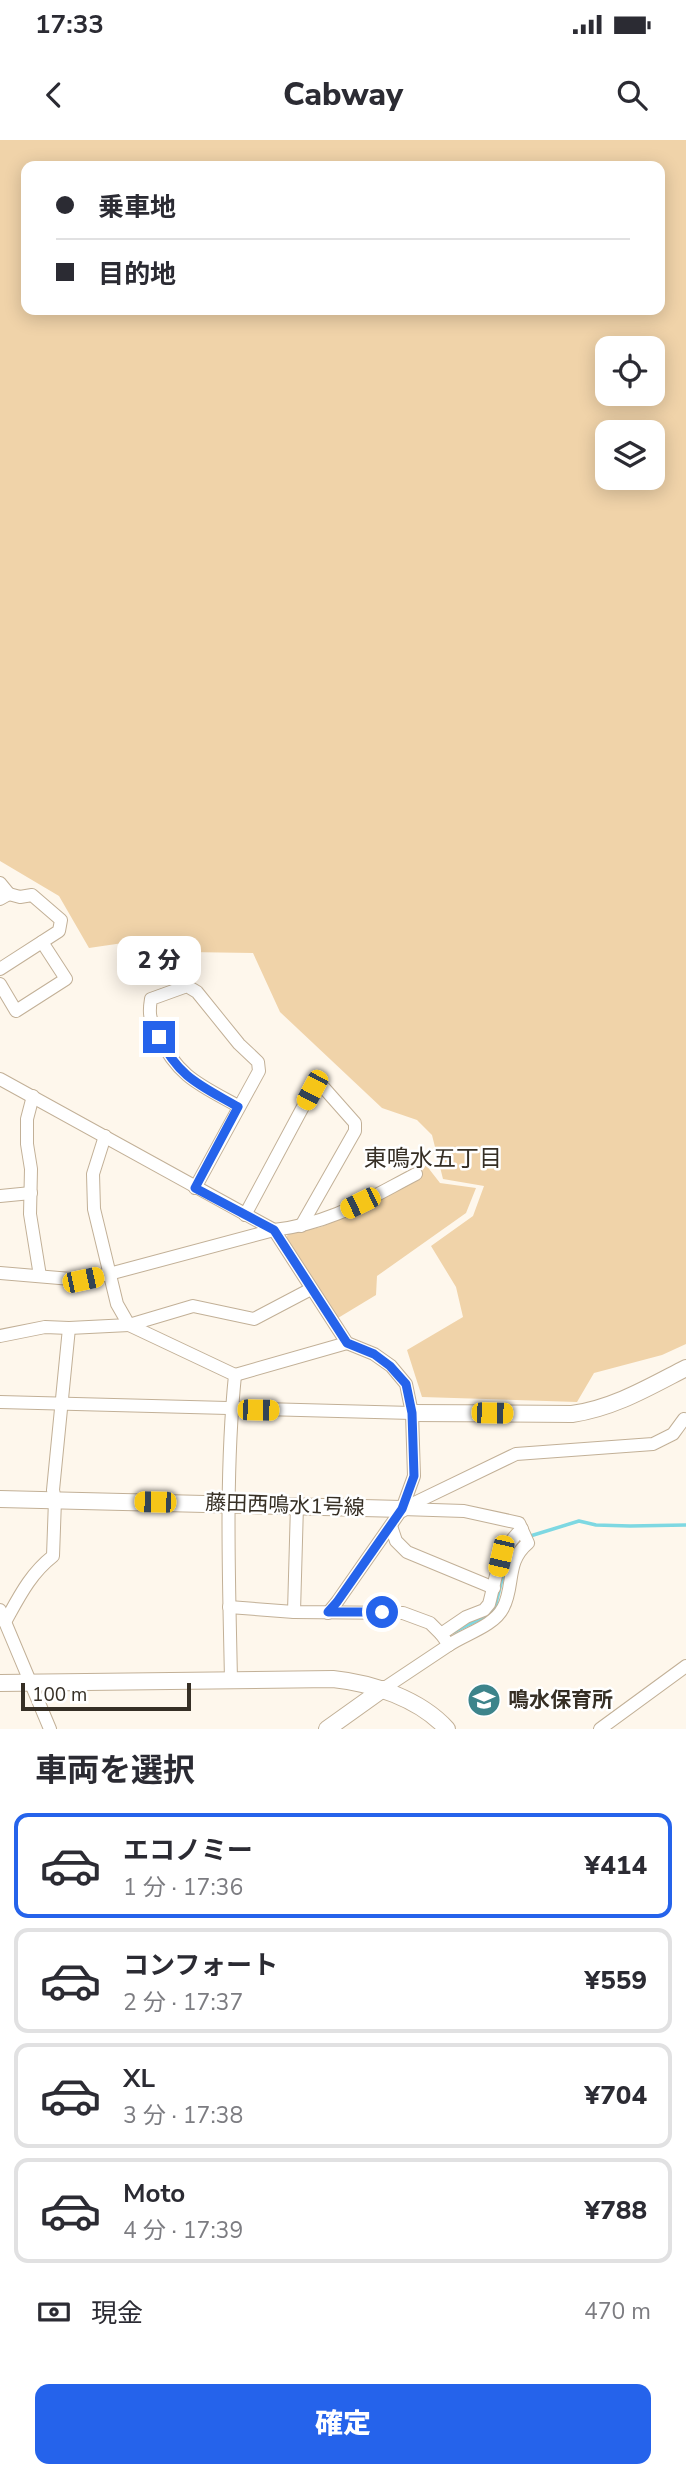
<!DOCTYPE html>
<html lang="ja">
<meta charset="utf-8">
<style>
:root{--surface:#fff;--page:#f2f2f3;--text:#2b2b33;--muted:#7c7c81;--line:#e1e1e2;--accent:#2563eb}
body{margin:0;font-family:"Nunito Sans","Noto Sans JP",sans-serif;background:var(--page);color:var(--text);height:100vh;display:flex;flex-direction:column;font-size:26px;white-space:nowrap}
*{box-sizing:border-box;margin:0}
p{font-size:23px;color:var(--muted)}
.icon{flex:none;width:38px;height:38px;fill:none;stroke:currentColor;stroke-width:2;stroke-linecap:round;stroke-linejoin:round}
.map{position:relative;height:1589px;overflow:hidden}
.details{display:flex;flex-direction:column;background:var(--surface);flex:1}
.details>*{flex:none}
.guide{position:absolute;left:21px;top:21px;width:644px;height:154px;border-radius:14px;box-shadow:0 4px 18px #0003;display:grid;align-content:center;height:154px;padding:0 35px;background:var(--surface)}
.tools{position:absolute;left:595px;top:196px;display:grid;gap:14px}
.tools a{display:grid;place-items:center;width:70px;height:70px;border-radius:14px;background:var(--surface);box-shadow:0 4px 18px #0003;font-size:35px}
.scale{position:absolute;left:21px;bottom:18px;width:170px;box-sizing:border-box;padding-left:7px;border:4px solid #362f25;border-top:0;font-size:19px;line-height:24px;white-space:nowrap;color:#362f25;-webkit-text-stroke:5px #fff;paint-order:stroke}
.end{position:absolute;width:32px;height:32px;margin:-16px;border:9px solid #2563eb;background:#fff;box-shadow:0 0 0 4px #fff}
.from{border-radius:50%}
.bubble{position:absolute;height:49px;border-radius:14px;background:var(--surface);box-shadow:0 4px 18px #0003;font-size:23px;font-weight:800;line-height:49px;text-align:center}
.car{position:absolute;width:21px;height:42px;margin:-21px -10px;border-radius:9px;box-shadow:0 0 5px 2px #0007;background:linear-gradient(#f5c518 24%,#345 0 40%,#f5c518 0 76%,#345 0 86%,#f5c518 0)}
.guide b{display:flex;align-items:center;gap:24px;height:66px;font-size:26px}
.guide b+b{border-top:2px solid var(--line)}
.guide i{width:18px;height:18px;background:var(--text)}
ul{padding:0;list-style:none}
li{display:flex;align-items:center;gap:21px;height:105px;margin:0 14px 10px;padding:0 21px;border:4px solid var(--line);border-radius:14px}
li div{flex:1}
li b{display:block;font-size:26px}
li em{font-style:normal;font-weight:800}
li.selected{border-color:var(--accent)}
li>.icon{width:63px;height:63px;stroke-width:1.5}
h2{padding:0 35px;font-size:32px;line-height:84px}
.pay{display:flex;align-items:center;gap:18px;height:77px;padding:0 35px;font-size:26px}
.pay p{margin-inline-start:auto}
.cta{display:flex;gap:14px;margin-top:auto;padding:14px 35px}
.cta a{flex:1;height:80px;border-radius:14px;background:var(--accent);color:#fff;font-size:28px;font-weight:800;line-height:80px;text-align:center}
.status{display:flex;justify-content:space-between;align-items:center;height:49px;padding:0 35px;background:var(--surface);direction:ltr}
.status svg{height:19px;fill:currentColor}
header{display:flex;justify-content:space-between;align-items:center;height:91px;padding:0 35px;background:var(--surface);font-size:32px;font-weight:800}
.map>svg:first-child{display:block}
.green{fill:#f0d3a9;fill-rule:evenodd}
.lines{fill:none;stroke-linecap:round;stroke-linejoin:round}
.stream{stroke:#7ed8e2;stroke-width:3.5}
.minor-casing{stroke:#c2b097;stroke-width:14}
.tertiary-casing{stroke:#c2b097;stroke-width:18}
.minor{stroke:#fff;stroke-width:12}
.tertiary{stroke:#fff;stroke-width:16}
.route{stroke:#2563eb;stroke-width:9}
.labels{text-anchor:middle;stroke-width:5;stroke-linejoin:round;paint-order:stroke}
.street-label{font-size:21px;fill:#362f25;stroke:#fff}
.poi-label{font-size:21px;font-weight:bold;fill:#362f25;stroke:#fff;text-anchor:start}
.neighbourhood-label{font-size:23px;fill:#362f25;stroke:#fff}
</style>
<div class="status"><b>17:33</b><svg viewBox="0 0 49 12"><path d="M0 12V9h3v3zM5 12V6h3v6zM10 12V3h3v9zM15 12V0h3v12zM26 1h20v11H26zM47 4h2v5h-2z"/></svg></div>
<header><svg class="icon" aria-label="back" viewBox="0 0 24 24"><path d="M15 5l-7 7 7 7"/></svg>Cabway<svg class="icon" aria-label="search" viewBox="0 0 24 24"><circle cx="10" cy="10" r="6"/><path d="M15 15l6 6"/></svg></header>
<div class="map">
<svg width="686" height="1589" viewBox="0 0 686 1589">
<rect width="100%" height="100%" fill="#fef7ec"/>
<!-- green -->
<g class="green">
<path d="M0 0H686V1204L662 1215 594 1233 577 1262 422 1257 407 1210 463 1177 456 1147 431 1106 473 1076 484 1046 443 1039 432 995 417 980 382 968 280 872 253 813 187 812 123 803 89 808 59 756 0 721ZM26 26H660V170H26ZM607 208H653V254H607ZM607 292H653V338H607Z"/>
<polygon points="426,1025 440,1043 476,1048 466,1073 377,1136 376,1155 338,1178 286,1098 288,1094 321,1087 374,1064 381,1056 418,1037"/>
</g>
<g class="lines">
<!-- stream -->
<g class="stream">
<polyline points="527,1397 579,1381 596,1385 630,1386 686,1385"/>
<polyline points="454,1492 488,1475 495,1467 507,1420"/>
</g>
<defs>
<g id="minor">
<polyline points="0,743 9,754 0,759"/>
<polyline points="0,829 59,791 61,780 32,755 20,757 9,754"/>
<polyline points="0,844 16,871 66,839 42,802"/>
<path d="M0 939 274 1090 347 1203 374 1214 391 1226 406 1244 412 1273 414 1336 402 1369 464 1371 519 1383 528 1403C505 1422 515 1446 503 1468 494 1486 465 1494 449 1505"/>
<polyline points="33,956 27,979 27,1004 31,1029 30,1074 40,1136"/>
<path d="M105 996 93 1034 94 1069 117 1164 129 1185 235 1235C225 1335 229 1439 231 1540"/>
<path d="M195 1048 259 931 258 922 239 904 197 852 187 846 151 859C148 877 151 880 158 895 178 937 200 945 238 966"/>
<polyline points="0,1056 31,1053"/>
<polyline points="245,1075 312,950 324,948 355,983 355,991 301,1086"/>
<path d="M0 1133 83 1140 109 1134 274 1090C332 1083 366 1060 416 1034"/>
<polyline points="0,1196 45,1187 69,1188 129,1185 193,1166 254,1179 311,1149"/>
<polyline points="235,1235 347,1203"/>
<polyline points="0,1262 412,1273"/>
<polyline points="391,1386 396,1401 407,1412 494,1448"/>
<polyline points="229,1467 294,1472 403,1473 430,1483 441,1494"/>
<polyline points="0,1470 50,1589"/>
<polyline points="294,1472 297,1365"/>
<polyline points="328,1473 337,1462 402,1369 516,1314 653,1304 673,1294 684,1279"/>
<path d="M5 1482C19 1457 30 1434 53 1416L55 1360 53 1350 69 1188"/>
<path d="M383 1549 449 1505 441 1494 466 1477 484 1470 489 1464C497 1434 498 1411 522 1389"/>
<polyline points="600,1589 686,1526"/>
</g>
<g id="tertiary">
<path d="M412 1273 572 1274C614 1268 649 1247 686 1228"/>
<polyline points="0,1359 402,1369"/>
<path d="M0 1543 333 1539C372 1543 420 1559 447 1589"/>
<polyline points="327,1589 383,1549"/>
</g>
</defs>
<!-- minor casing -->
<use href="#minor" class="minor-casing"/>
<!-- tertiary casing -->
<use href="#tertiary" class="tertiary-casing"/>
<!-- minor -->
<use href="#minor" class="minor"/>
<!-- tertiary -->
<use href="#tertiary" class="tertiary"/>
</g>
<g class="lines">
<!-- route -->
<path class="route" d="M159 897C179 938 200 945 238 967L195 1048 274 1090 347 1203 374 1214 390 1226 406 1244 412 1273 414 1336 402 1369 337 1462 328 1472H382"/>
</g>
<!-- icons -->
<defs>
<symbol id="school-disc" viewBox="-11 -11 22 22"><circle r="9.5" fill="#3d848b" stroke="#fff"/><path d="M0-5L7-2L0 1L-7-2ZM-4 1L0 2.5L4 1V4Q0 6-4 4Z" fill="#fff"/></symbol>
</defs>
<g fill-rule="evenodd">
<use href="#school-disc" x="465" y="1541" width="38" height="38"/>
</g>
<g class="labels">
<!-- street labels -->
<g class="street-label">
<text transform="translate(285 1365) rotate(2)" y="7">藤田西鳴水1号線</text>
</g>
<!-- poi labels -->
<g class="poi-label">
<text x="508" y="1567">鳴水保育所</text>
</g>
<!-- neighbourhood labels -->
<g class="neighbourhood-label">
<text x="433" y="1026">東鳴水五丁目</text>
</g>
</g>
</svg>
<div class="tools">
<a><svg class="icon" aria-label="locate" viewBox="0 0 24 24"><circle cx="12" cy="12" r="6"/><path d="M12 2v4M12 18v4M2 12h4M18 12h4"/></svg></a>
<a><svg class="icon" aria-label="layers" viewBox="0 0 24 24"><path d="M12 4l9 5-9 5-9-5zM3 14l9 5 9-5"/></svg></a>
</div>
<div class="scale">100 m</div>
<i class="end from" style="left:382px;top:1472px"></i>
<i class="end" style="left:159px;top:897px"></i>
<div class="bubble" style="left:117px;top:796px;width:84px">2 分</div>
<i class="car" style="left:312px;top:950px;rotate:208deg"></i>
<i class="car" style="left:360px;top:1063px;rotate:244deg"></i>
<i class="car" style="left:83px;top:1140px;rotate:78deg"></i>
<i class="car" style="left:258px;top:1270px;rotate:91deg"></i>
<i class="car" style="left:492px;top:1273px;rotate:91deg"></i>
<i class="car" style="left:155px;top:1362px;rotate:271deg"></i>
<i class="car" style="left:501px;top:1416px;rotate:193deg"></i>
<div class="guide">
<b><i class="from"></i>乗車地</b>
<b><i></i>目的地</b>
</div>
</div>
<section class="details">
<h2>車両を選択</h2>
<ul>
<li class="selected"><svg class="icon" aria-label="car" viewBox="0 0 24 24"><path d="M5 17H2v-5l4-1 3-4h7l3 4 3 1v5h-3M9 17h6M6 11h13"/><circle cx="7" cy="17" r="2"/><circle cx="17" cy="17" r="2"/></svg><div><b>エコノミー</b><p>1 分 · 17:36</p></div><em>¥414</em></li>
<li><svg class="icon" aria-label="car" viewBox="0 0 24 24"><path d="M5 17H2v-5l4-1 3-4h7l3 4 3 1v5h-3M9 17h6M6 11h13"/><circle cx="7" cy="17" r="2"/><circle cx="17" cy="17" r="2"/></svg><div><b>コンフォート</b><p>2 分 · 17:37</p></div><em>¥559</em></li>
<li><svg class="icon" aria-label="car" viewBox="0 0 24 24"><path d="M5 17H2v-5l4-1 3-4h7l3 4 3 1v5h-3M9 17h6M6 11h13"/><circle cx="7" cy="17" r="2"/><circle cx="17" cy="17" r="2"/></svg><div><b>XL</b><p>3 分 · 17:38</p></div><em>¥704</em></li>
<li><svg class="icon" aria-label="car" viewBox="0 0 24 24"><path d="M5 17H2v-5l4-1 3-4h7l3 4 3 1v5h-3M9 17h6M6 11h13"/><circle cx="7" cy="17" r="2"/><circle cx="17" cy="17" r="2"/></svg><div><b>Moto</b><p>4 分 · 17:39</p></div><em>¥788</em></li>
</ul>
<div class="pay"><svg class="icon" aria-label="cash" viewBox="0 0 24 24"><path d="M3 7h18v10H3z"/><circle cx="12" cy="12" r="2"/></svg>現金<p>470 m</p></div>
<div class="cta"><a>確定</a></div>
</section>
